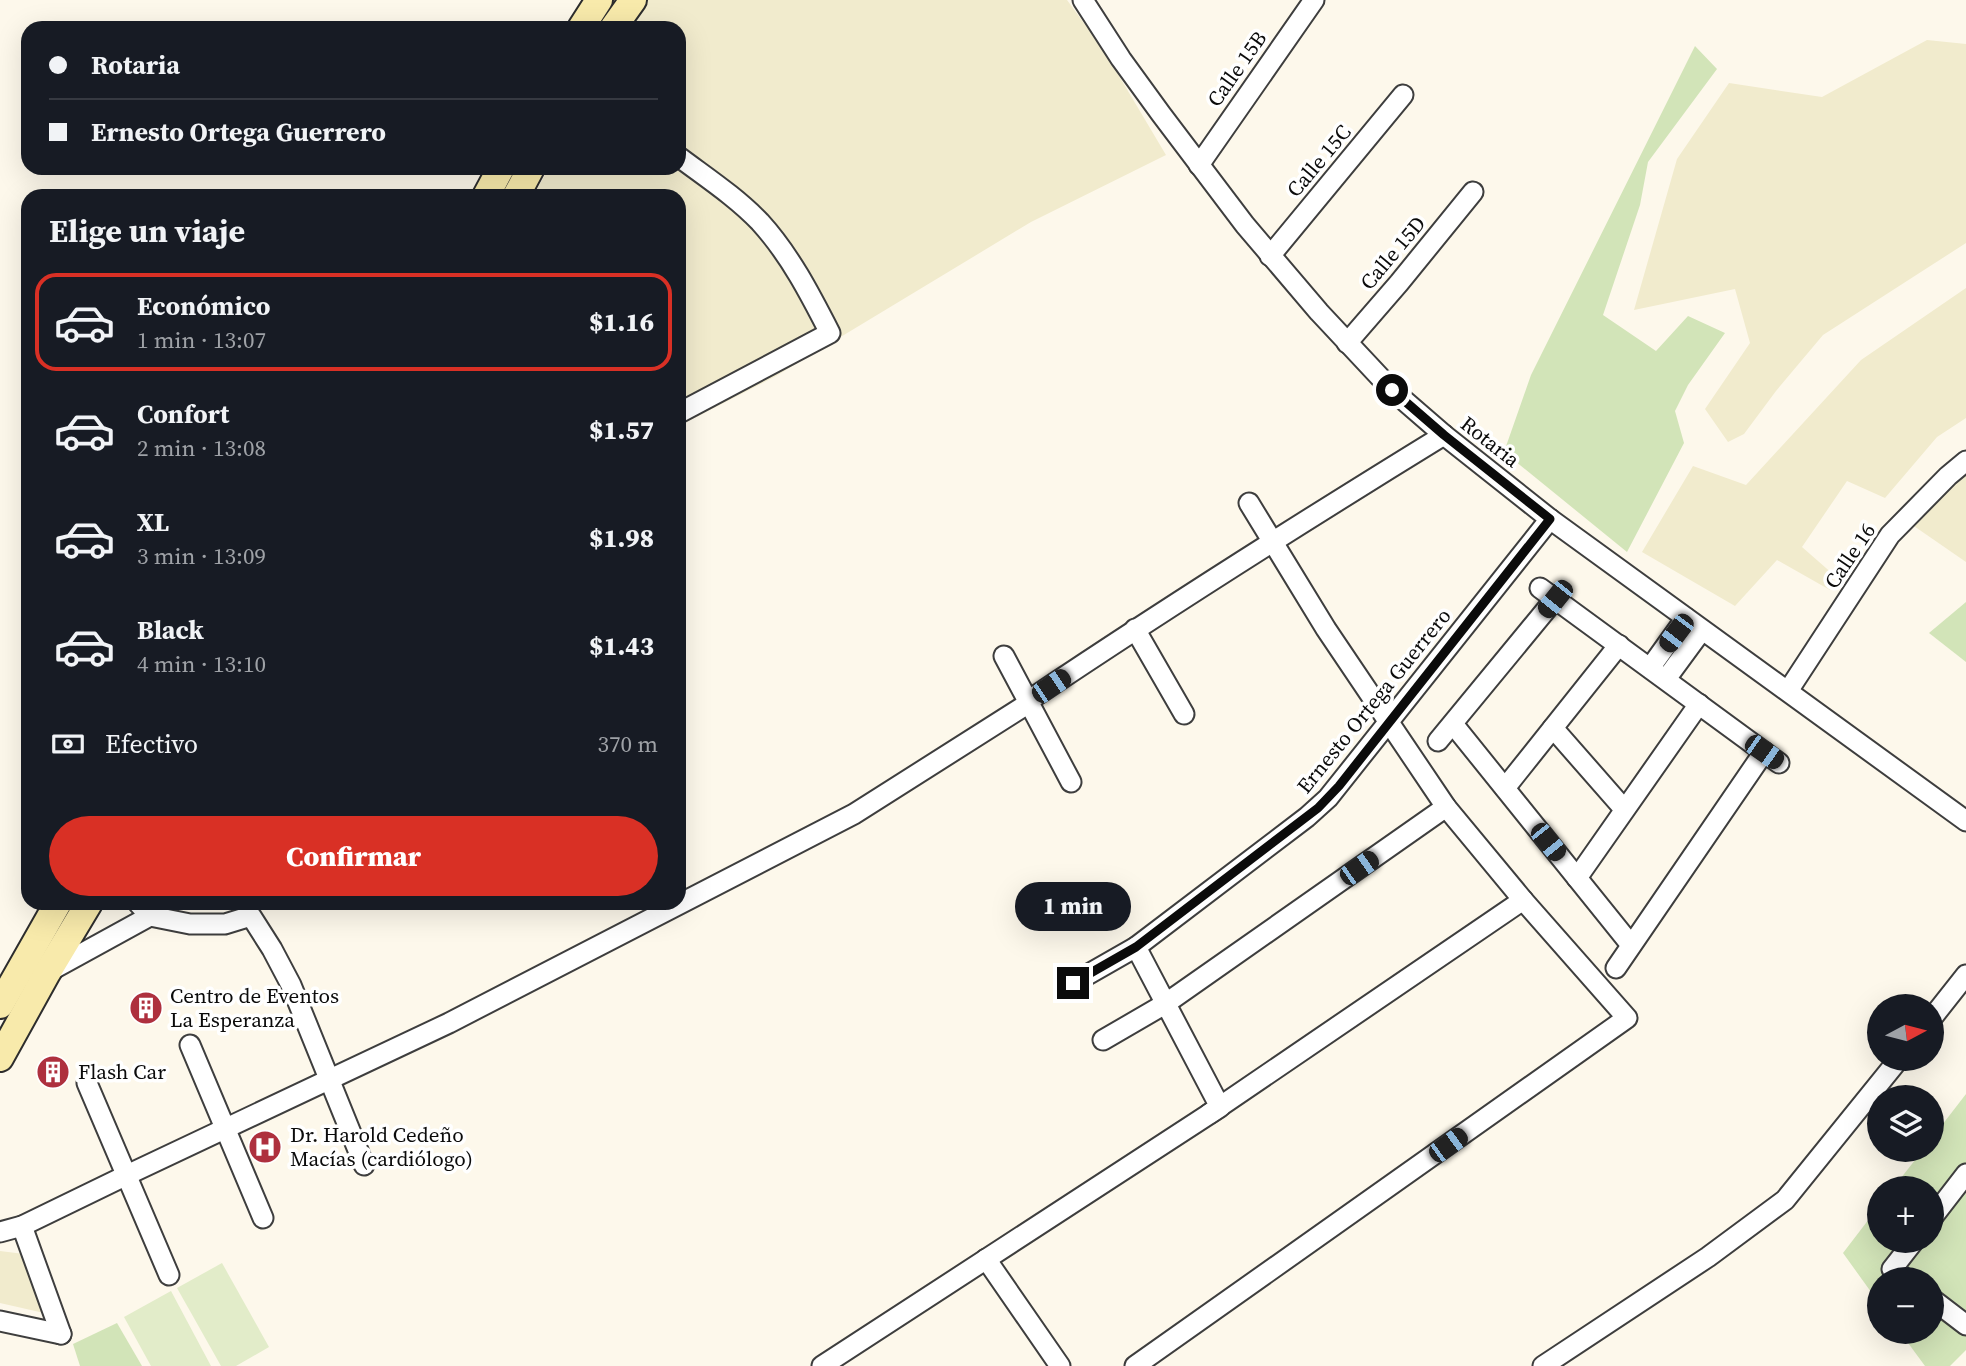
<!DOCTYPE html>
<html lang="es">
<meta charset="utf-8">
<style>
:root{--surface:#171b24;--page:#242831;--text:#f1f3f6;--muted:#9ea1a6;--line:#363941;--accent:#d93025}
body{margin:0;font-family:"Source Serif 4",serif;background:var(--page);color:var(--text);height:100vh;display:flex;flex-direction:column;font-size:26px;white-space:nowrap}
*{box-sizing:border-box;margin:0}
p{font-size:23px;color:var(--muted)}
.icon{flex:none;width:38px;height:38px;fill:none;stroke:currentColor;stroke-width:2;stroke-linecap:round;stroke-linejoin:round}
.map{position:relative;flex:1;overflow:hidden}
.details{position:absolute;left:21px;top:189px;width:665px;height:721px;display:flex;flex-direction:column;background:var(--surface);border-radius:21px;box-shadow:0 7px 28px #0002}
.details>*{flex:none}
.hud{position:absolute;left:21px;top:21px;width:665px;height:154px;border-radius:21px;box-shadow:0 7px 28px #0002;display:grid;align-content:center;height:154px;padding:0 28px;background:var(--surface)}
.needle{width:46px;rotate:83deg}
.tools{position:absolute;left:1867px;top:994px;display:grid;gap:14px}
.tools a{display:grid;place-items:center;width:77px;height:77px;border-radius:50%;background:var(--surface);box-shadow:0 7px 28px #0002;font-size:35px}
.end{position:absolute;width:32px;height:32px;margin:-16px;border:9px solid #0b0b0b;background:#fff;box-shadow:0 0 0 4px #fff}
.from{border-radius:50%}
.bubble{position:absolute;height:49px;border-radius:24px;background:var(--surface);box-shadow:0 7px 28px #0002;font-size:23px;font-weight:800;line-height:49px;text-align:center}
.car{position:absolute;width:21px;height:42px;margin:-21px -10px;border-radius:9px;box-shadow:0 0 5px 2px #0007;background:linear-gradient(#222 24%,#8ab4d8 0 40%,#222 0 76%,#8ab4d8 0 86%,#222 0)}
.hud b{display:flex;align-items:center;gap:24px;height:66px;font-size:26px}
.hud b+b{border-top:2px solid var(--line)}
.hud i{width:18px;height:18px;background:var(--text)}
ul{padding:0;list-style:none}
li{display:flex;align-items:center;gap:21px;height:98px;margin:0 14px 10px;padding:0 14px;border:4px solid transparent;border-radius:21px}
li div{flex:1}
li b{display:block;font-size:26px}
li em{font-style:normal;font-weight:800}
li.selected{border-color:var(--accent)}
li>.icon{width:63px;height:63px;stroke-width:1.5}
h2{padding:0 28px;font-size:32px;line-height:84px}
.pay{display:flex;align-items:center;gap:18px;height:77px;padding:0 28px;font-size:26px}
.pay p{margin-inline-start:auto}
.primary-button{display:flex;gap:14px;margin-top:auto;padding:14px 28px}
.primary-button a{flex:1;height:80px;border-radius:42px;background:var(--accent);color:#fff;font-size:28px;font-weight:800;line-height:80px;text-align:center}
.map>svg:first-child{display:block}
.farmland{fill:#f1ebcd}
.green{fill:#d2e4b8}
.pitch{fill:#e2ecc9}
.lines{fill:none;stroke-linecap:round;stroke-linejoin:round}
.minor-casing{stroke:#3e3e3e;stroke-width:23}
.secondary-casing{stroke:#2d2d2d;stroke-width:30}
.minor{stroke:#fff;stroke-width:19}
.secondary{stroke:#f8eaab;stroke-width:26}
.route{stroke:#0b0b0b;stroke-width:9}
.labels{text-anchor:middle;stroke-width:7;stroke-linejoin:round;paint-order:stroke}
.street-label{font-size:21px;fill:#0b0b0b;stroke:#fff}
.poi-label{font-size:21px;fill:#0b0b0b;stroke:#fff;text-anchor:start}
</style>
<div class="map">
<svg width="1966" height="1366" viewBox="0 0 1966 1366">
<rect width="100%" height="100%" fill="#fdf8eb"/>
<!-- farmland -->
<g class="farmland">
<polygon points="647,0 1067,0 1103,49 1166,155 1031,222 776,376 679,426 679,196 533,196 549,168 679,168 679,28 631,28"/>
<polygon points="1927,40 1966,44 1966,243 1823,335 1776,391 1744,434 1728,442 1705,409 1750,343 1735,289 1634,310 1677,159 1729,83 1822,97"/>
<polygon points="1966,288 1966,418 1937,437 1885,498 1847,481 1802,547 1834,575 1830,590 1777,560 1735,606 1642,552 1693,466 1746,485 1861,360"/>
<polygon points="1966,472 1966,562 1911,524"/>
<polygon points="0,1251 24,1254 44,1313 0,1303"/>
</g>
<!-- green -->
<g class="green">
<polygon points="1695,46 1717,69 1648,162 1640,205 1603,315 1656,351 1688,316 1725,333 1688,385 1675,411 1684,443 1627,552 1504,452 1531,375"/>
<polygon points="1966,602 1966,662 1929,633"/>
<polygon points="1966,1094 1966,1350 1950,1366 1925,1366 1900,1332 1932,1332 1932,1279 1880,1279 1879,1303 1843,1253 1879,1206 1880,1241 1932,1241 1932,1188 1893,1188 1923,1150 1932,1150 1932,1138"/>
<polygon points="117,1323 142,1366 80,1366 73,1344"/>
</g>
<!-- pitch -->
<g class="pitch">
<polygon points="222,1263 269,1347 236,1366 221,1366 177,1288"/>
<polygon points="171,1291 211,1366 151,1366 124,1317"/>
</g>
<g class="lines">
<defs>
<g id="minor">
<polyline points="1083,0 1121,59 1161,114 1245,225 1319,312 1392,390 1444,435 1550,519 1966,821"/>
<path d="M679 157C707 178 736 197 760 222 790 255 810 294 830 333L679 413"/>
<polyline points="1199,165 1314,0"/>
<polyline points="1270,256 1403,95"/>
<polyline points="1347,343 1399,283 1473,192"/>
<polyline points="1540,588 1779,763"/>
<polyline points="1135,629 1184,714"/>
<polyline points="1004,656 1071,782"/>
<polyline points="1650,668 1686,618"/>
<polyline points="1666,679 1702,630"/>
<polyline points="1788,691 1890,535 1948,476 1966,461"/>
<polyline points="1453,724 1631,945"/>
<polyline points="1553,728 1624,809"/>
<polyline points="1438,741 1555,599"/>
<polyline points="1505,788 1619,645"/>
<polyline points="1577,878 1699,704"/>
<polyline points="138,903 150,916 190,924 225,924 251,916 272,949 291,985 364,1165"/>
<polyline points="1616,968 1764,752"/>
<polyline points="48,972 150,916"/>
<polyline points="1073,983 1136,947 1307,817 1328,798 1550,519"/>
<polyline points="1932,1018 1966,975"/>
<polyline points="1103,1040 1165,1004 1446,807"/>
<polyline points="190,1045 263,1218"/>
<polyline points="87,1083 169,1275"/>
<polyline points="1209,1114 1523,900"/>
<polyline points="1932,1218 1966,1174"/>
<polyline points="22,1226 61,1334"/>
<path d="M0 1232 22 1226 127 1175 449 1023 854 814 1029 703 1028 701C1165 609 1304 521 1444 435"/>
<polyline points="986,1259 1060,1366"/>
<polyline points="1906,1279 1892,1269 1914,1241"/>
<polyline points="1932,1299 1966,1325"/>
<polyline points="0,1321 61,1334"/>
<polyline points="822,1366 1220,1107 1136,947"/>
<polyline points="1135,1366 1627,1018 1523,900 1446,807 1326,629 1249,503"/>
<polyline points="1543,1366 1708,1257 1785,1200 1899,1059"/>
</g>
<g id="secondary">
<polyline points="581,28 599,0"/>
<polyline points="613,28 633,0"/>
<polyline points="486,196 501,168"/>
<polyline points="516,196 531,168"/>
<polyline points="0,1005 58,903"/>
<polyline points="0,1058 47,973 89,903"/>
</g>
</defs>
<!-- minor casing -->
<use href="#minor" class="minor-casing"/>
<!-- secondary casing -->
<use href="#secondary" class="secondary-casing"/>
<!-- minor -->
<use href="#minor" class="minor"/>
<!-- secondary -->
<use href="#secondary" class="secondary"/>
</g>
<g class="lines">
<!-- route -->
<polyline class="route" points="1073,983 1136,947 1318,808 1339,786 1550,519 1444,435 1392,390"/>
</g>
<!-- icons -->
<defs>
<symbol id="building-disc" viewBox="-11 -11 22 22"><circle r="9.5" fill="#ae303e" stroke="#fff"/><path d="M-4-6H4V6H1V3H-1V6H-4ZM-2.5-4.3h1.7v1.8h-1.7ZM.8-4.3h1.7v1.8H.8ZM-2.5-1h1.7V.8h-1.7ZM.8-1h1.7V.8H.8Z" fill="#fff"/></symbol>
<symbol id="hospital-disc" viewBox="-11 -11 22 22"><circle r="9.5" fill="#ae303e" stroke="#fff"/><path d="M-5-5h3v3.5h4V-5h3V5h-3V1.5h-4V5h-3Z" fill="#fff"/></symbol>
</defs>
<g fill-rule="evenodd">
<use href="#building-disc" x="127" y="989" width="38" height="38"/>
<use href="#building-disc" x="34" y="1053" width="38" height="38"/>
<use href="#hospital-disc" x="246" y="1128" width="38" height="38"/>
</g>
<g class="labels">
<!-- street labels -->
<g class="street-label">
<text transform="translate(1237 69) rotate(-55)" y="7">Calle 15B</text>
<text transform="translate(1319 161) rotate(-50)" y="7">Calle 15C</text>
<text transform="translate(1393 253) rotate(-50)" y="7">Calle 15D</text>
<text transform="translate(1490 442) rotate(38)" y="7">Rotaria</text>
<text transform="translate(1850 556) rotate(-56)" y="7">Calle 16</text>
<text transform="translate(1374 701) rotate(-51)" y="7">Ernesto Ortega Guerrero</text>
</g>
<!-- poi labels -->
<g class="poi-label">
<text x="170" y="1003">Centro de Eventos<tspan x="170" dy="24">La Esperanza</tspan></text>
<text x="78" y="1079">Flash Car</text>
<text x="290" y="1142">Dr. Harold Cedeño<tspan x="290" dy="24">Macías (cardiólogo)</tspan></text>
</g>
</g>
</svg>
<div class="tools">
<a><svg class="needle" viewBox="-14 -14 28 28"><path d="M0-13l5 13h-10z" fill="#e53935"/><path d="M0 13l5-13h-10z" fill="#9ea1a6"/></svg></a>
<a><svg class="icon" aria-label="layers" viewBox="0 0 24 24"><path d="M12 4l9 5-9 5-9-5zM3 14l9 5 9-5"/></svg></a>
<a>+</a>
<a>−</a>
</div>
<i class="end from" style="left:1392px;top:390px"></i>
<i class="end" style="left:1073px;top:983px"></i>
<div class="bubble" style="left:1015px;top:882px;width:116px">1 min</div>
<i class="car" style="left:1555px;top:599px;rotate:219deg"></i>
<i class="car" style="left:1676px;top:633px;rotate:217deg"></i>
<i class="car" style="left:1051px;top:686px;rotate:56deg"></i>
<i class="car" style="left:1764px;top:752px;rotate:125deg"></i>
<i class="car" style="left:1548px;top:842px;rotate:141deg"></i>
<i class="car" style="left:1359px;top:868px;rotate:55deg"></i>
<i class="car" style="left:1448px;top:1145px;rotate:54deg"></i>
<div class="hud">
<b><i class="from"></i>Rotaria</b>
<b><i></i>Ernesto Ortega Guerrero</b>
</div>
<section class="details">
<h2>Elige un viaje</h2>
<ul>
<li class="selected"><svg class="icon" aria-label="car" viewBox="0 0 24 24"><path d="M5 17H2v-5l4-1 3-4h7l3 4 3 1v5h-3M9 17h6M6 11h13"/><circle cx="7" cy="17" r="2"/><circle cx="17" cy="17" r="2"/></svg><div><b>Económico</b><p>1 min · 13:07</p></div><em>$1.16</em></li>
<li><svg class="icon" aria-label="car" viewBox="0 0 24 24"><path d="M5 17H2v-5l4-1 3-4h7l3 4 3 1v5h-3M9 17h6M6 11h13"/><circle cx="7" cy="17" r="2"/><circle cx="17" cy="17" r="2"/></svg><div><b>Confort</b><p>2 min · 13:08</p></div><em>$1.57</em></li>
<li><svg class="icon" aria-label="car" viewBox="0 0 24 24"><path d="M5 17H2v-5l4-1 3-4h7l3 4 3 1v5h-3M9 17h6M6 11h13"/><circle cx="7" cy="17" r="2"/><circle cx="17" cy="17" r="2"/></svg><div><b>XL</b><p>3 min · 13:09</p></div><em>$1.98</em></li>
<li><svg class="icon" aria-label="car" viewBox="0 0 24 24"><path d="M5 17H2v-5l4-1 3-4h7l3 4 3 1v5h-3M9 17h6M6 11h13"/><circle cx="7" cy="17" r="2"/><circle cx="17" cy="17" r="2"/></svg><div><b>Black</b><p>4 min · 13:10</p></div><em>$1.43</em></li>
</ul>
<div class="pay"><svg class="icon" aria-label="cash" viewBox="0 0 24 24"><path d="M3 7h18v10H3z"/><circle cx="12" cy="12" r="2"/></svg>Efectivo<p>370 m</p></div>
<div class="primary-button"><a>Confirmar</a></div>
</section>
</div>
